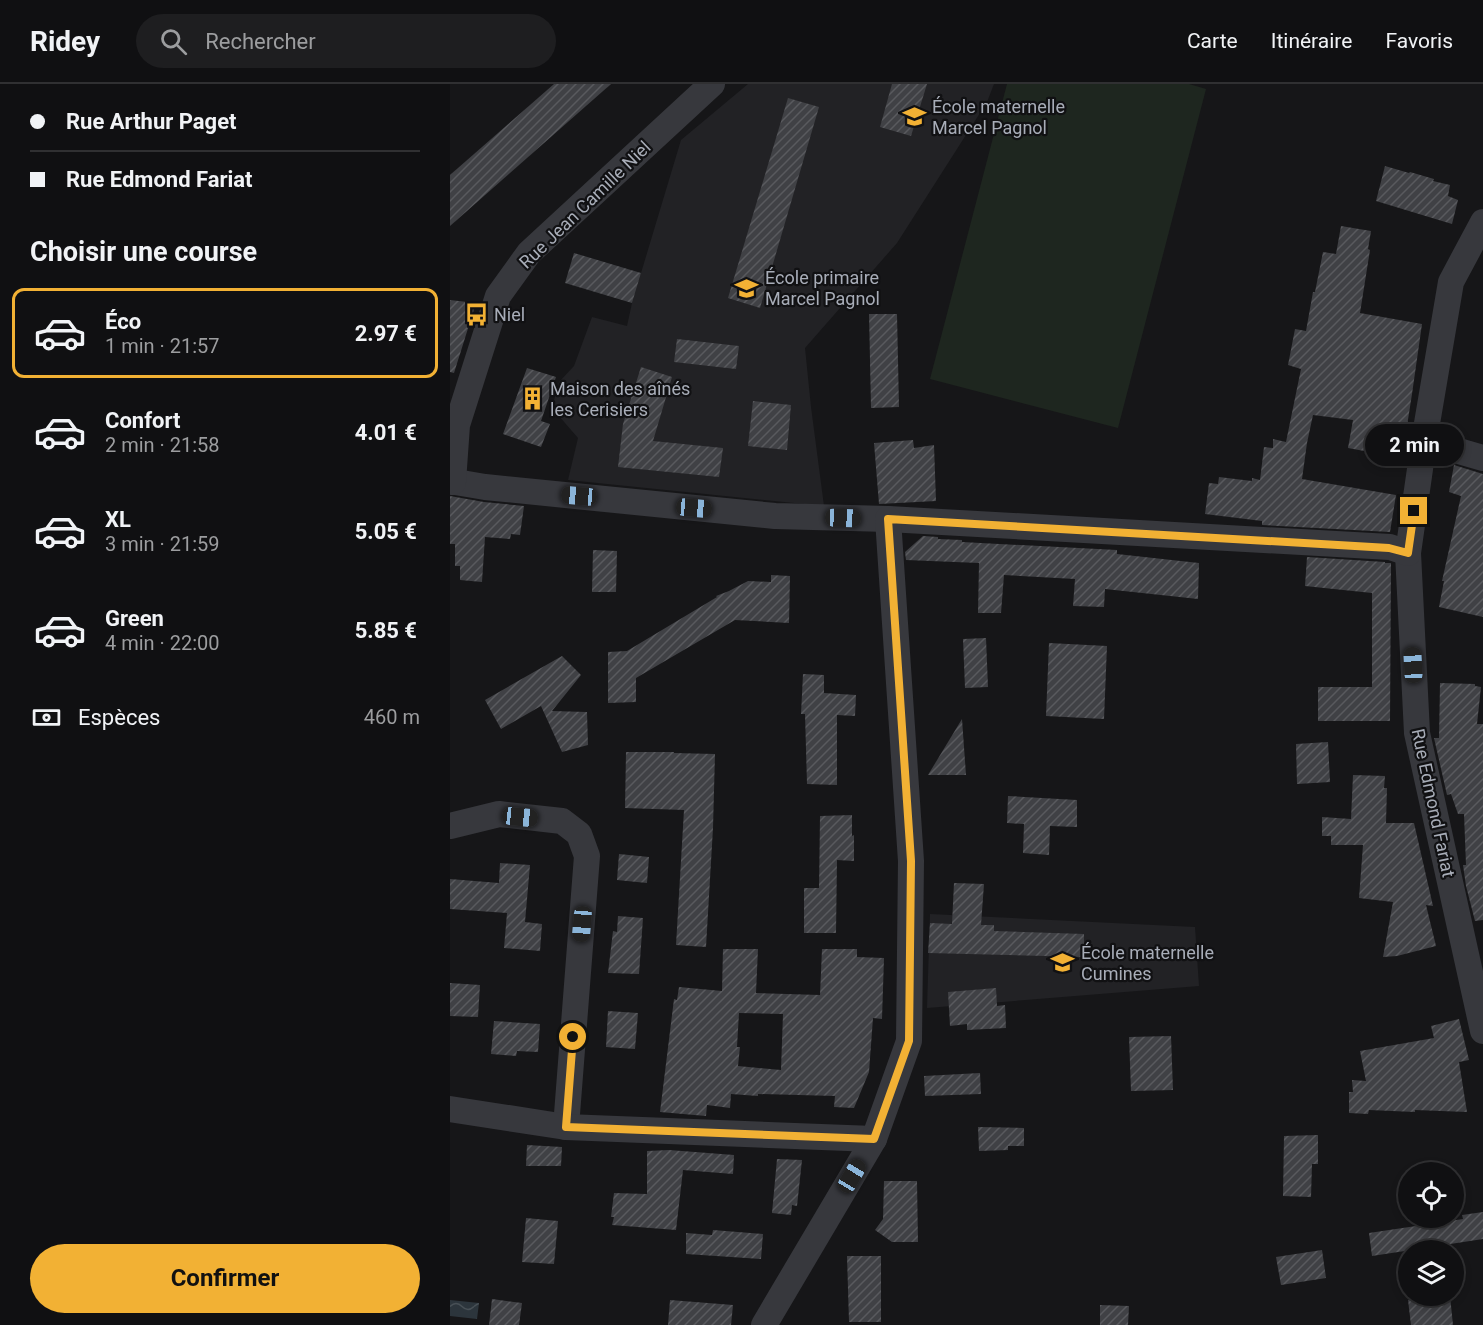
<!DOCTYPE html>
<html lang="fr">
<meta charset="utf-8">
<style>
:root{--surface:#101012;--page:#1e1e20;--text:#f1f3f6;--muted:#9c9d9f;--line:#303032;--accent:#f2b134}
body{margin:0;font-family:Roboto,sans-serif;background:var(--page);color:var(--text);height:100vh;display:flex;flex-direction:column;font-size:22px;white-space:nowrap}
*{box-sizing:border-box;margin:0}
p{font-size:20px;color:var(--muted)}
.icon{flex:none;width:33px;height:33px;fill:none;stroke:currentColor;stroke-width:2;stroke-linecap:round;stroke-linejoin:round}
.map{position:relative;flex:1;overflow:hidden}
.side{display:flex;flex-direction:column;background:var(--surface);width:450px}
.side>*{flex:none}
.hud{display:grid;align-content:center;height:132px;padding:0 30px;background:var(--surface)}
.fabs{position:absolute;left:948px;top:1078px;display:grid;gap:12px}
.fabs a{display:grid;place-items:center;width:66px;height:66px;border-radius:50%;background:var(--surface);box-shadow:0 3px 9px #0003,0 0 0 2px var(--line);font-size:30px}
.end{position:absolute;width:27px;height:27px;margin:-14px;border:8px solid #f2b134;background:#111;box-shadow:0 0 0 3px #111}
.from{border-radius:50%}
.bubble{position:absolute;height:42px;border-radius:21px;background:var(--surface);box-shadow:0 3px 9px #0003,0 0 0 2px var(--line);font-size:20px;font-weight:700;line-height:42px;text-align:center}
.car{position:absolute;width:18px;height:36px;margin:-18px -9px;border-radius:8px;box-shadow:0 0 4px 2px #0007;background:linear-gradient(#222 24%,#8ab4d8 0 40%,#222 0 76%,#8ab4d8 0 86%,#222 0)}
.hud b{display:flex;align-items:center;gap:21px;height:57px;font-size:22px}
.hud b+b{border-top:2px solid var(--line)}
.hud i{width:15px;height:15px;background:var(--text)}
ul{padding:0;list-style:none}
li{display:flex;align-items:center;gap:18px;height:90px;margin:0 12px 9px;padding:0 18px;border:3px solid transparent;border-radius:12px}
li div{flex:1}
li b{display:block;font-size:22px}
li em{font-style:normal;font-weight:700}
li.on{border-color:var(--accent)}
li>.icon{width:54px;height:54px;stroke-width:1.5}
h2{padding:0 30px;font-size:27px;line-height:72px}
.pay{display:flex;align-items:center;gap:15px;height:66px;padding:0 30px;font-size:22px}
.pay p{margin-inline-start:auto}
.primary-button{display:flex;gap:12px;margin-top:auto;padding:12px 30px}
.primary-button a{flex:1;height:69px;border-radius:36px;background:var(--accent);color:#111;font-size:24px;font-weight:700;line-height:69px;text-align:center}
header{display:flex;align-items:center;gap:36px;box-sizing:border-box;height:84px;padding:0 30px;background:var(--surface);border-bottom:2px solid var(--line)}
header strong{font-size:28px}
nav{display:flex;gap:33px;margin-inline-start:auto;font-size:21px}
.search{width:420px;height:54px;background:var(--page);display:flex;align-items:center;gap:15px;box-sizing:border-box;padding:0 21px;border-radius:33px;color:var(--muted);font-size:22px}
main{display:flex;flex:1;min-height:0}
.map>svg:first-child{display:block}
.built{fill:#222225}
.park{fill:#1e261f}
.water{fill:url(#water-waves)}
.building{fill:url(#building-hatch);fill-rule:evenodd}
.lines{fill:none;stroke-linecap:round;stroke-linejoin:round}
.minor{stroke:#37383d;stroke-width:26}
.route{stroke:#f2b134;stroke-width:8}
.labels{text-anchor:middle;stroke-width:4.5;stroke-linejoin:round;paint-order:stroke}
.poi-label{font-size:18px;fill:#a8adb8;stroke:#111113;text-anchor:start}
.street-label{font-size:18px;fill:#a8adb8;stroke:#111113}
</style>
<header>
<strong>Ridey</strong>
<div class="search"><svg class="icon" aria-label="search" viewBox="0 0 24 24"><circle cx="10" cy="10" r="6"/><path d="M15 15l6 6"/></svg>Rechercher</div>
<nav><a>Carte</a><a>Itinéraire</a><a>Favoris</a></nav>
</header>
<main>
<section class="side">
<div class="hud">
<b><i class="from"></i>Rue Arthur Paget</b>
<b><i></i>Rue Edmond Fariat</b>
</div>
<h2>Choisir une course</h2>
<ul>
<li class="on"><svg class="icon" aria-label="car" viewBox="0 0 24 24"><path d="M5 17H2v-5l4-1 3-4h7l3 4 3 1v5h-3M9 17h6M6 11h13"/><circle cx="7" cy="17" r="2"/><circle cx="17" cy="17" r="2"/></svg><div><b>Éco</b><p>1 min · 21:57</p></div><em>2.97 €</em></li>
<li><svg class="icon" aria-label="car" viewBox="0 0 24 24"><path d="M5 17H2v-5l4-1 3-4h7l3 4 3 1v5h-3M9 17h6M6 11h13"/><circle cx="7" cy="17" r="2"/><circle cx="17" cy="17" r="2"/></svg><div><b>Confort</b><p>2 min · 21:58</p></div><em>4.01 €</em></li>
<li><svg class="icon" aria-label="car" viewBox="0 0 24 24"><path d="M5 17H2v-5l4-1 3-4h7l3 4 3 1v5h-3M9 17h6M6 11h13"/><circle cx="7" cy="17" r="2"/><circle cx="17" cy="17" r="2"/></svg><div><b>XL</b><p>3 min · 21:59</p></div><em>5.05 €</em></li>
<li><svg class="icon" aria-label="car" viewBox="0 0 24 24"><path d="M5 17H2v-5l4-1 3-4h7l3 4 3 1v5h-3M9 17h6M6 11h13"/><circle cx="7" cy="17" r="2"/><circle cx="17" cy="17" r="2"/></svg><div><b>Green</b><p>4 min · 22:00</p></div><em>5.85 €</em></li>
</ul>
<div class="pay"><svg class="icon" aria-label="cash" viewBox="0 0 24 24"><path d="M3 7h18v10H3z"/><circle cx="12" cy="12" r="2"/></svg>Espèces<p>460 m</p></div>
<div class="primary-button"><a>Confirmer</a></div>
</section>
<div class="map">
<svg width="1033" height="1241" viewBox="0 0 1033 1241">
<defs>
<pattern id="water-waves" width="16" height="10" patternUnits="userSpaceOnUse" patternTransform="scale(1.5)"><rect width="16" height="10" fill="#2c353c"/><path d="M0 5q4-4 8 0t8 0" fill="none" stroke="#485056"/></pattern>
<pattern id="building-hatch" width="6" height="6" patternUnits="userSpaceOnUse" patternTransform="scale(1.5)"><rect width="6" height="6" fill="#404145"/><path d="M-1 1l2-2M0 6l6-6M5 7l2-2" fill="none" stroke="#595a5e"/></pattern>
</defs>
<rect width="100%" height="100%" fill="#161618"/>
<!-- built -->
<g class="built">
<polygon points="298,0 544,0 537,18 447,159 355,264 361,323 374,422 118,396 128,354 102,324 109,298 124,282 142,233 177,242 182,219 231,56"/>
<polygon points="480,830 745,843 749,902 477,924"/>
</g>
<!-- park -->
<polygon class="park" points="557,0 739,0 756,5 668,344 480,295"/>
<!-- water -->
<polygon class="water" points="0,1216 29,1219 27,1235 0,1232"/>
<!-- building -->
<g class="building">
<polygon points="104,0 161,0 0,142 0,91"/>
<polygon points="442,0 477,0 461,52 430,43"/>
<polygon points="338,14 369,23 310,224 278,214"/>
<polygon points="935,82 959,89 960,88 984,95 983,97 1000,101 998,112 1008,116 1002,140 926,117"/>
<polygon points="891,142 921,147 918,165 920,166 910,229 972,240 962,310 952,374 898,364 903,336 863,331 857,359 852,395 946,411 940,448 812,441 812,437 755,430 759,399 768,400 769,393 802,397 802,394 810,396 814,363 823,364 823,355 836,358 851,285 838,281 845,245 856,247 863,208 865,208 873,168 886,170"/>
<polygon points="124,169 191,189 182,219 115,199"/>
<polygon points="0,216 26,219 4,289 0,288"/>
<polygon points="419,230 447,230 449,323 421,324"/>
<polygon points="227,255 289,262 286,285 224,278"/>
<polygon points="191,283 222,293 203,357 273,364 269,393 168,383 173,340"/>
<polygon points="77,284 106,293 91,337 100,340 91,363 53,350"/>
<polygon points="303,317 341,321 337,366 298,362"/>
<polygon points="463,356 464,364 484,361 486,417 429,420 424,359"/>
<polygon points="1004,381 1033,390 1033,533 989,523 994,497 992,497 1011,412 999,408"/>
<polygon points="0,412 34,418 74,422 70,451 61,450 60,455 35,453 32,498 10,496 10,482 5,482 5,460 0,460"/>
<polygon points="473,452 488,453 488,455 512,456 512,458 667,466 667,470 749,479 748,515 655,505 654,523 623,522 625,495 554,491 551,529 528,529 529,479 456,476 455,468"/>
<polygon points="143,466 167,467 166,508 142,508"/>
<polygon points="857,473 935,478 935,479 941,479 940,637 868,637 868,603 922,603 922,509 855,502"/>
<polygon points="321,491 340,492 339,539 285,536 186,594 186,618 158,619 158,568 177,567 267,513 266,512 279,507 298,497 321,498"/>
<polygon points="536,554 538,603 515,604 513,555"/>
<polygon points="599,559 657,562 654,635 596,632"/>
<polygon points="112,572 131,591 102,627 137,628 138,661 112,668 91,622 51,645 35,616"/>
<polygon points="353,590 374,591 374,609 406,611 405,632 387,631 387,701 357,700 355,630 351,630"/>
<polygon points="990,599 1025,600 1025,602 1031,603 1027,640 1033,640 1033,836 1025,837 1016,802 1013,781 1016,781 1014,730 1008,730 1001,710 997,711 984,654 989,654"/>
<polygon points="512,635 516,691 478,691"/>
<polygon points="878,658 880,698 847,700 846,660"/>
<polygon points="176,668 224,668 224,669 265,670 263,744 256,863 226,861 234,726 175,724"/>
<polygon points="903,691 935,692 934,704 937,704 936,739 964,739 983,822 976,821 986,862 947,872 933,873 943,818 909,814 913,761 881,761 881,752 872,752 872,733 901,735"/>
<polygon points="558,712 627,716 627,743 600,742 599,771 573,769 574,740 557,739"/>
<polygon points="402,731 402,752 404,751 404,777 387,776 386,849 354,849 354,804 369,804 370,732"/>
<polygon points="169,770 199,773 197,799 167,796"/>
<polygon points="50,779 80,781 75,838 92,840 90,867 54,864 57,829 0,825 0,795 49,799"/>
<polygon points="504,799 534,800 531,841 544,841 544,847 634,850 634,873 478,869 480,839 502,840"/>
<polygon points="168,832 193,834 189,890 158,889 163,847 167,848"/>
<path d="M273 865H308L306 909 370 911 372 865H407V873L434 874 432 935 423 934 419 988 404 1024 384 1023 385 1012 308 1010V1012L281 1010 280 1024 257 1021 256 1032 210 1028 224 915 227 916 229 903 272 907ZM289 929 333 930 331 986 288 982 290 963H287Z"/>
<polygon points="0,899 30,901 28,933 0,932"/>
<polygon points="546,904 547,922 555,921 556,944 517,946 517,940 500,942 498,908"/>
<polygon points="158,927 188,929 185,965 156,963"/>
<polygon points="1009,935 1019,976 1009,978 1017,1028 965,1026 965,1028 919,1026 918,1030 899,1029 899,1008 903,1008 902,996 916,997 910,967 984,954 981,942"/>
<polygon points="44,937 90,940 88,968 67,967 66,972 41,970"/>
<polygon points="721,952 723,1006 681,1007 679,953"/>
<polygon points="530,989 531,1010 475,1012 474,992"/>
<polygon points="528,1043 574,1044 574,1062 558,1062 558,1066 529,1067"/>
<polygon points="868,1051 868,1080 862,1080 861,1113 833,1112 834,1052"/>
<polygon points="77,1061 112,1063 111,1082 76,1082"/>
<polygon points="219,1066 284,1071 283,1090 233,1086 226,1146 162,1141 164,1133 161,1133 164,1109 197,1110 197,1067"/>
<polygon points="327,1075 352,1076 347,1122 342,1121 341,1131 322,1129"/>
<polygon points="434,1097 467,1097 468,1158 442,1158 425,1146 433,1135"/>
<polygon points="1033,1128 1033,1155 922,1172 919,1149 1013,1135 1012,1131"/>
<polygon points="76,1134 108,1137 104,1180 72,1178"/>
<polygon points="263,1146 313,1150 311,1175 236,1170 236,1149 262,1151"/>
<polygon points="872,1166 876,1194 831,1201 826,1173"/>
<polygon points="397,1172 431,1172 431,1238 399,1238"/>
<polygon points="992,1212 1000,1212 1003,1241 961,1241 958,1216"/>
<polygon points="42,1215 72,1219 69,1241 39,1241"/>
<polygon points="220,1216 283,1221 281,1241 218,1241"/>
<polygon points="650,1221 679,1222 678,1241 650,1241"/>
</g>
<g class="lines">
<!-- minor -->
<g class="minor">
<polyline points="1033,138 1001,198 974,357 958,469 967,649 1033,947"/>
<polyline points="974,357 1033,374"/>
<polyline points="0,397 35,403 325,432 438,435 940,463 958,469"/>
<polyline points="3,398 7,341 48,212 79,169 262,0"/>
<polyline points="0,742 49,730 112,737 129,750 137,772 116,1043"/>
<polyline points="0,1025 116,1043 424,1055"/>
<polyline points="314,1241 424,1055 459,957 461,777 438,435"/>
</g>
</g>
<g class="lines">
<!-- route -->
<polyline class="route" points="123,953 116,1043 424,1055 459,957 461,777 438,435 939,464 958,469 964,427"/>
</g>
<!-- icons -->
<defs>
<symbol id="school-bare" viewBox="-9 -9 18 18"><path d="M0-5L7-2L0 1L-7-2ZM-4 1L0 2.5L4 1V4Q0 6-4 4Z" fill="#f2b134" stroke="#111113" stroke-width="2.5" paint-order="stroke"/></symbol>
<symbol id="bus-bare" viewBox="-9 -9 18 18"><path d="M-5-6H5V4H4V6H2V4H-2V6H-4V4H-5ZM-3.5-4V0h7V-4ZM-3.5 1.2v1.5H-2V1.2ZM2 1.2v1.5H3.5V1.2Z" fill="#f2b134" stroke="#111113" stroke-width="2.5" paint-order="stroke"/></symbol>
<symbol id="building-bare" viewBox="-9 -9 18 18"><path d="M-4-6H4V6H1V3H-1V6H-4ZM-2.5-4.3h1.7v1.8h-1.7ZM.8-4.3h1.7v1.8H.8ZM-2.5-1h1.7V.8h-1.7ZM.8-1h1.7V.8H.8Z" fill="#f2b134" stroke="#111113" stroke-width="2.5" paint-order="stroke"/></symbol>
</defs>
<g fill-rule="evenodd">
<use href="#school-bare" x="448" y="16" width="33" height="33"/>
<use href="#school-bare" x="280" y="188" width="33" height="33"/>
<use href="#bus-bare" x="10" y="214" width="33" height="33"/>
<use href="#building-bare" x="66" y="298" width="33" height="33"/>
<use href="#school-bare" x="596" y="862" width="33" height="33"/>
</g>
<g class="labels">
<!-- poi labels -->
<g class="poi-label">
<text x="482" y="29">École maternelle<tspan x="482" dy="21">Marcel Pagnol</tspan></text>
<text x="315" y="200">École primaire<tspan x="315" dy="21">Marcel Pagnol</tspan></text>
<text x="44" y="237">Niel</text>
<text x="100" y="311">Maison des aînés<tspan x="100" dy="21">les Cerisiers</tspan></text>
<text x="631" y="875">École maternelle<tspan x="631" dy="21">Cumines</tspan></text>
</g>
<!-- street labels -->
<g class="street-label">
<text transform="translate(135 121) rotate(-44)" y="6">Rue Jean Camille Niel</text>
<text transform="translate(983 719) rotate(78)" y="6">Rue Edmond Fariat</text>
</g>
</g>
</svg>
<div class="fabs">
<a><svg class="icon" aria-label="locate" viewBox="0 0 24 24"><circle cx="12" cy="12" r="6"/><path d="M12 2v4M12 18v4M2 12h4M18 12h4"/></svg></a>
<a><svg class="icon" aria-label="layers" viewBox="0 0 24 24"><path d="M12 4l9 5-9 5-9-5zM3 14l9 5 9-5"/></svg></a>
</div>
<i class="end from" style="left:123px;top:953px"></i>
<i class="end" style="left:964px;top:427px"></i>
<div class="bubble" style="left:915px;top:340px;width:99px">2 min</div>
<i class="car" style="left:129px;top:412px;rotate:275deg"></i>
<i class="car" style="left:244px;top:424px;rotate:95deg"></i>
<i class="car" style="left:393px;top:434px;rotate:92deg"></i>
<i class="car" style="left:963px;top:581px;rotate:357deg"></i>
<i class="car" style="left:70px;top:733px;rotate:96deg"></i>
<i class="car" style="left:132px;top:840px;rotate:185deg"></i>
<i class="car" style="left:402px;top:1092px;rotate:31deg"></i>
</div>
</main>
